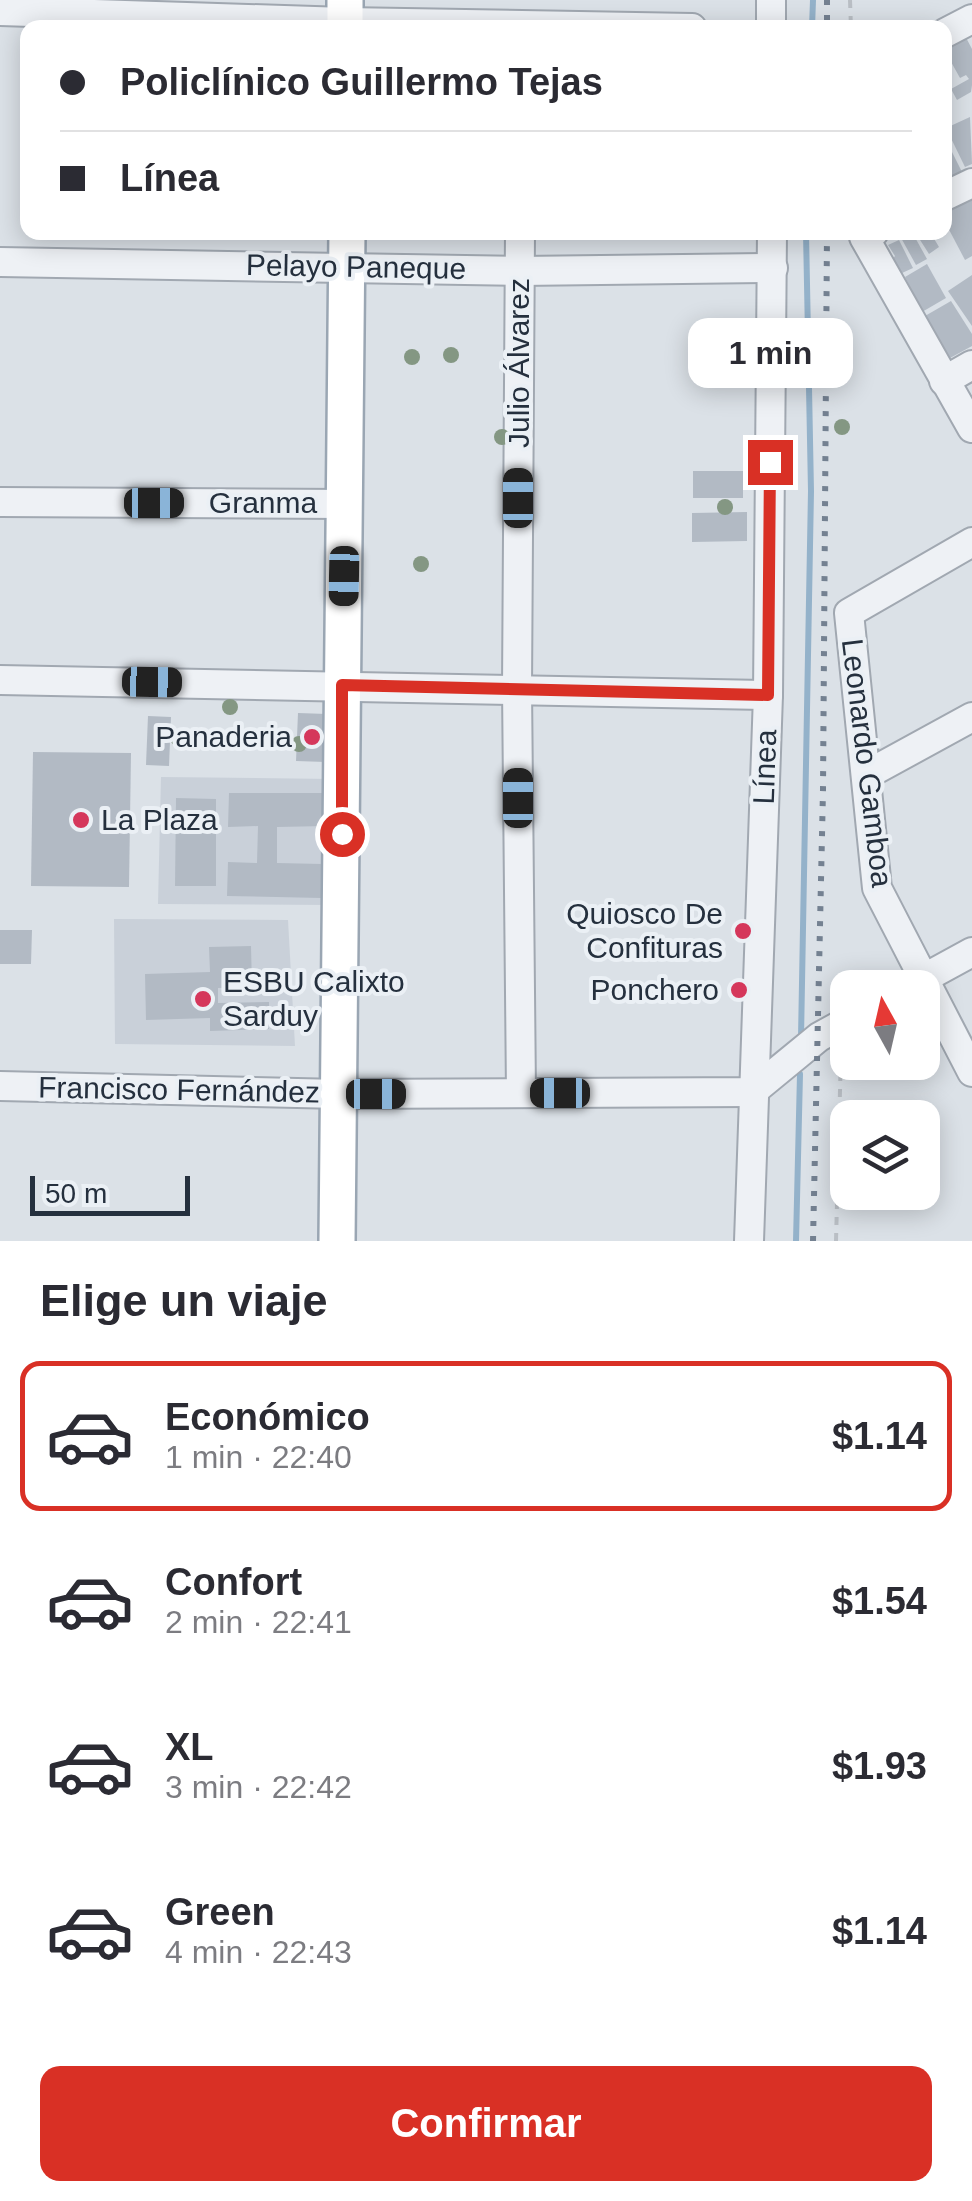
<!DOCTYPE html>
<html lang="es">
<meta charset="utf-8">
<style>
:root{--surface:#fff;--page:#f2f2f3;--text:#2b2b33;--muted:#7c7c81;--line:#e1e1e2;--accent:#d93025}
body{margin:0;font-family:Arial,sans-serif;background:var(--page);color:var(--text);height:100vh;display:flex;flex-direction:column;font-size:38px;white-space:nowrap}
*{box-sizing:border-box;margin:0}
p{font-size:32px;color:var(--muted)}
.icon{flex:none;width:55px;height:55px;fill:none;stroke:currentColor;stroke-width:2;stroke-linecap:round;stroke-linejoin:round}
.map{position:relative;height:1241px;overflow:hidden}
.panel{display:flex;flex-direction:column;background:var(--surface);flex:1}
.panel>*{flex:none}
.banner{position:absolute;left:20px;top:20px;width:932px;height:220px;border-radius:20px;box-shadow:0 5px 25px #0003;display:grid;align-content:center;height:220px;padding:0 40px;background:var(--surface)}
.needle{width:65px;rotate:352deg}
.buttons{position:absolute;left:830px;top:970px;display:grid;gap:20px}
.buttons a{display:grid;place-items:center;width:110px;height:110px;border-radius:20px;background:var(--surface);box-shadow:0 5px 25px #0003;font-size:50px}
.scale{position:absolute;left:30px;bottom:25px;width:160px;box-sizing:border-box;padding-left:10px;border:5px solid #25303e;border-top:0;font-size:28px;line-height:35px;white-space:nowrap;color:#25303e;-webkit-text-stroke:8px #ebf0f5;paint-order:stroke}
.end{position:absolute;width:45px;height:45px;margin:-22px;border:12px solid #d93025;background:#fff;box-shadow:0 0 0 5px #fff}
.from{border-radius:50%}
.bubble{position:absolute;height:70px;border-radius:20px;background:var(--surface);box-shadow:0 5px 25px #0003;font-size:32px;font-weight:800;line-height:70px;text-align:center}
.car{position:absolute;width:30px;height:60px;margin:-30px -15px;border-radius:12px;box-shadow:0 0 8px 2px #0007;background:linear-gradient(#222 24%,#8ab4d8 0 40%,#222 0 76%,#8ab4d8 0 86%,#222 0)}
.banner b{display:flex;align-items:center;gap:35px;height:95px;font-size:38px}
.banner b+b{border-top:2px solid var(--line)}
.banner i{width:25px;height:25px;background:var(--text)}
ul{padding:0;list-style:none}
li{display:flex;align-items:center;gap:30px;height:150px;margin:0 20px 15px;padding:0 20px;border:5px solid transparent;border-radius:20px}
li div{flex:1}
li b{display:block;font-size:38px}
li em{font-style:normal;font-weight:800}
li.on{border-color:var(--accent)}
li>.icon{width:90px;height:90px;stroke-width:1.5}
h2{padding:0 40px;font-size:45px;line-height:120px}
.primary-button{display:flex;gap:20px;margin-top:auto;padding:20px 40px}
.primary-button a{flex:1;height:115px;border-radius:20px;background:var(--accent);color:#fff;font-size:40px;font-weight:800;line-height:115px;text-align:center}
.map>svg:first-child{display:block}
.built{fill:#c9d0d9}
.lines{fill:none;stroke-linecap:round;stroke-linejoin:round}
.stream{stroke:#94b2ca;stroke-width:6}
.building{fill:#b2bac4}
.minor-casing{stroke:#a1a8b1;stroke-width:32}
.major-casing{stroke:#9aa6b3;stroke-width:40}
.path{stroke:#babfc5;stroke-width:4;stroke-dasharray:8 8;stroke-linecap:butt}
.minor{stroke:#eef1f5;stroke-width:28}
.major{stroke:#fff;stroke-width:35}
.rail{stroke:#748191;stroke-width:6;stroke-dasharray:5 10;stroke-linecap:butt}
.tree{fill:#849783}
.route{stroke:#d93025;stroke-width:12}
.poi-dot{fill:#d5375b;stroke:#ebf0f5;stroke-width:4}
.labels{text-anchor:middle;stroke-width:8;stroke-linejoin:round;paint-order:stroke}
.street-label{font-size:30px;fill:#25303e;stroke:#ebf0f5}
.poi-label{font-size:30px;fill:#25303e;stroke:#ebf0f5;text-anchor:end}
</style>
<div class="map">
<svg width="972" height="1241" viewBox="0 0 972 1241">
<rect width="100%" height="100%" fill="#dbe1e7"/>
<!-- built -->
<g class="built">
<polygon points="161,777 333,779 332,905 158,904"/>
<polygon points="114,919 288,920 295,1046 115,1044"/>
</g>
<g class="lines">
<!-- stream -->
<g class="stream">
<polyline points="812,28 813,0"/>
<polyline points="801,1038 811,491 806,232"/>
<polyline points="796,1241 800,1074"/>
</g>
</g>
<!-- building -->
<g class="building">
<polygon points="963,32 972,49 972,85 971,92 957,100 951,89 969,79 966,75 960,78 945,51 945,41"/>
<polygon points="970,117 972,164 965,167 946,128"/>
<polygon points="945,138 962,172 945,180"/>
<polygon points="972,197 972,256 965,260 945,222 945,210"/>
<polygon points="908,232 912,232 927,259 916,265 900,236"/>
<polygon points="915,232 930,232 939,247 929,254"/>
<polygon points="899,240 913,268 902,273 892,260 895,256 888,245"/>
<polygon points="927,264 946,298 922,312 905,277"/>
<polygon points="972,275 972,326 948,291"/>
<polygon points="951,301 972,334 972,346 950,358 925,316"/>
<rect x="693" y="471" width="50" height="27"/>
<polygon points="747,512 747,541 692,542 692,513"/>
<polygon points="298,713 327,714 326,762 296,761"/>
<polygon points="148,716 171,717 169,766 146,765"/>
<polygon points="33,752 131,753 129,887 31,886"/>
<polygon points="229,793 325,793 325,826 277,827 277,863 322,864 321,898 227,896 228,862 257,863 258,826 228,827"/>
<polygon points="176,798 216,799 216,886 175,886"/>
<polygon points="0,930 32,930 31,964 0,964"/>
<polygon points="251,946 252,987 218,988 218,1003 269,1002 269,1029 210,1031 210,1018 146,1020 145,974 210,972 209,947"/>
</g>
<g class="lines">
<defs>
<g id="minor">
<polyline points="771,0 771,28"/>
<polyline points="0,11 345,22 692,28"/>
<polyline points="945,33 972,19"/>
<polyline points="945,196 972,183"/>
<polyline points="520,232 517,688 521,1093"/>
<polyline points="874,232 864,237 972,428"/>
<polyline points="0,262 520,271 773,268"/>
<polyline points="944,381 972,365"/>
<polyline points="0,502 346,504"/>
<polyline points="972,542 849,613 877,888 972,1072"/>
<polyline points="0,680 768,695"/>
<polyline points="866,775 972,717"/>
<polyline points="908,987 972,952"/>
<polyline points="0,1086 340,1094 752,1092 819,1037 848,1021"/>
<polyline points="749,1241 768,695 772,232"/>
</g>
<g id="major">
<polyline points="345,28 345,0"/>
<polyline points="337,1241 347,232"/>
</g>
</defs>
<!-- minor casing -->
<use href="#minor" class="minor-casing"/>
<!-- major casing -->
<use href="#major" class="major-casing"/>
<!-- path -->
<g class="path">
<polyline points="850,0 851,28"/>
<polyline points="797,237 842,236"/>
<polyline points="836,1241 841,1053"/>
</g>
<!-- minor -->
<use href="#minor" class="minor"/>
<!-- major -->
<use href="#major" class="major"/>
<!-- rail -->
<g class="rail">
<polyline points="827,0 827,28"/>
<polyline points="813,1241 823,790 827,232"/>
</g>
</g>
<!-- trees -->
<g class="tree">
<circle cx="451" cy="355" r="8"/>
<circle cx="412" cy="357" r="8"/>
<circle cx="842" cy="427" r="8"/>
<circle cx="502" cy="437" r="8"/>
<circle cx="725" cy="507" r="8"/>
<circle cx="421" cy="564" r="8"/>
<circle cx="230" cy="707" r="8"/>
<circle cx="178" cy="738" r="8"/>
<circle cx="299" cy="744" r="8"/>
</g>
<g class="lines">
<!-- route -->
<polyline class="route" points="342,834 342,685 768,695 770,462"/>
</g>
<!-- markers -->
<g class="poi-dot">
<circle cx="312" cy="737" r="10"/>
<circle cx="81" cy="820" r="10"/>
<circle cx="743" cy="931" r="10"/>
<circle cx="739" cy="990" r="10"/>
<circle cx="203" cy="999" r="10"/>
</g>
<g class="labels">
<!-- street labels -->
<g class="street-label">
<text transform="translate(356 267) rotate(1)" y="10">Pelayo Paneque</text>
<text transform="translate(519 363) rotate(-90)" y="10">Julio Álvarez</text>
<text x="263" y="513">Granma</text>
<text transform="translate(867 763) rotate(83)" y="10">Leonardo Gamboa</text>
<text transform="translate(765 767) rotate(-88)" y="10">Línea</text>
<text transform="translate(179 1090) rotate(1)" y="10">Francisco Fernández</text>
</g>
<!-- poi labels -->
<g class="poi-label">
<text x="292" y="747">Panaderia</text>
<text x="101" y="830" text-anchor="start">La Plaza</text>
<text x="723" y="924">Quiosco De<tspan x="723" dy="34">Confituras</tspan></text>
<text x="223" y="992" text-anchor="start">ESBU Calixto<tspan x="223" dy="34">Sarduy</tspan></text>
<text x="719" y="1000">Ponchero</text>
</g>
</g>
</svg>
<div class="buttons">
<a><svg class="needle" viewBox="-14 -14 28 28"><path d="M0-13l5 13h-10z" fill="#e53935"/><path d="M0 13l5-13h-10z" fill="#7c7c81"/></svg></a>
<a><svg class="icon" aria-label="layers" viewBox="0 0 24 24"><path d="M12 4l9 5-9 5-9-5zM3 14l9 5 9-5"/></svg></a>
</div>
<div class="scale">50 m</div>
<i class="end from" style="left:342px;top:834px"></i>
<i class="end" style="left:770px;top:462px"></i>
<div class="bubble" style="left:688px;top:318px;width:165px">1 min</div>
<i class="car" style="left:518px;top:498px;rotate:0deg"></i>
<i class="car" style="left:154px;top:503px;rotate:90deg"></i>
<i class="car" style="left:344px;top:576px;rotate:181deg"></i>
<i class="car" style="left:152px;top:682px;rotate:91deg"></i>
<i class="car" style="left:518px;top:798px;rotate:0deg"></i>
<i class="car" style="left:560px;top:1093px;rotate:270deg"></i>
<i class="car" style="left:376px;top:1094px;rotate:90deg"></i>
<div class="banner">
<b><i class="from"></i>Policlínico Guillermo Tejas</b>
<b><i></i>Línea</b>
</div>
</div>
<section class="panel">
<h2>Elige un viaje</h2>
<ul>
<li class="on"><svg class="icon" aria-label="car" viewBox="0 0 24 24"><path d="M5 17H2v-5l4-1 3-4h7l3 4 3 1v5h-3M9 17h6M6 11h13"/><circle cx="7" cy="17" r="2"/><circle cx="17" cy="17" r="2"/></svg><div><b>Económico</b><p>1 min · 22:40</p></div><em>$1.14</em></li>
<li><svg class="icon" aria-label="car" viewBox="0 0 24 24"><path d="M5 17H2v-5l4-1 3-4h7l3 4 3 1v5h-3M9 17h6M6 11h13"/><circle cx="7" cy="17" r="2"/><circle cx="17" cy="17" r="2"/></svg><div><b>Confort</b><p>2 min · 22:41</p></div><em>$1.54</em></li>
<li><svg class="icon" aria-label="car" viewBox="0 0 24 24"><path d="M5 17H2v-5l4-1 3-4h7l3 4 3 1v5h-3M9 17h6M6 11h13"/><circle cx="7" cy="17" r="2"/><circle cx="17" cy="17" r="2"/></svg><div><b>XL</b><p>3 min · 22:42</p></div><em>$1.93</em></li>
<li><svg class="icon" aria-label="car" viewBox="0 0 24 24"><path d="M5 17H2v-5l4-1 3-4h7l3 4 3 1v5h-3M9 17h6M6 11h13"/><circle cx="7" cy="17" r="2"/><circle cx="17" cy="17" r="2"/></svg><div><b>Green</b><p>4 min · 22:43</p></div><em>$1.14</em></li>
</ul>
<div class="primary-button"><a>Confirmar</a></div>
</section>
